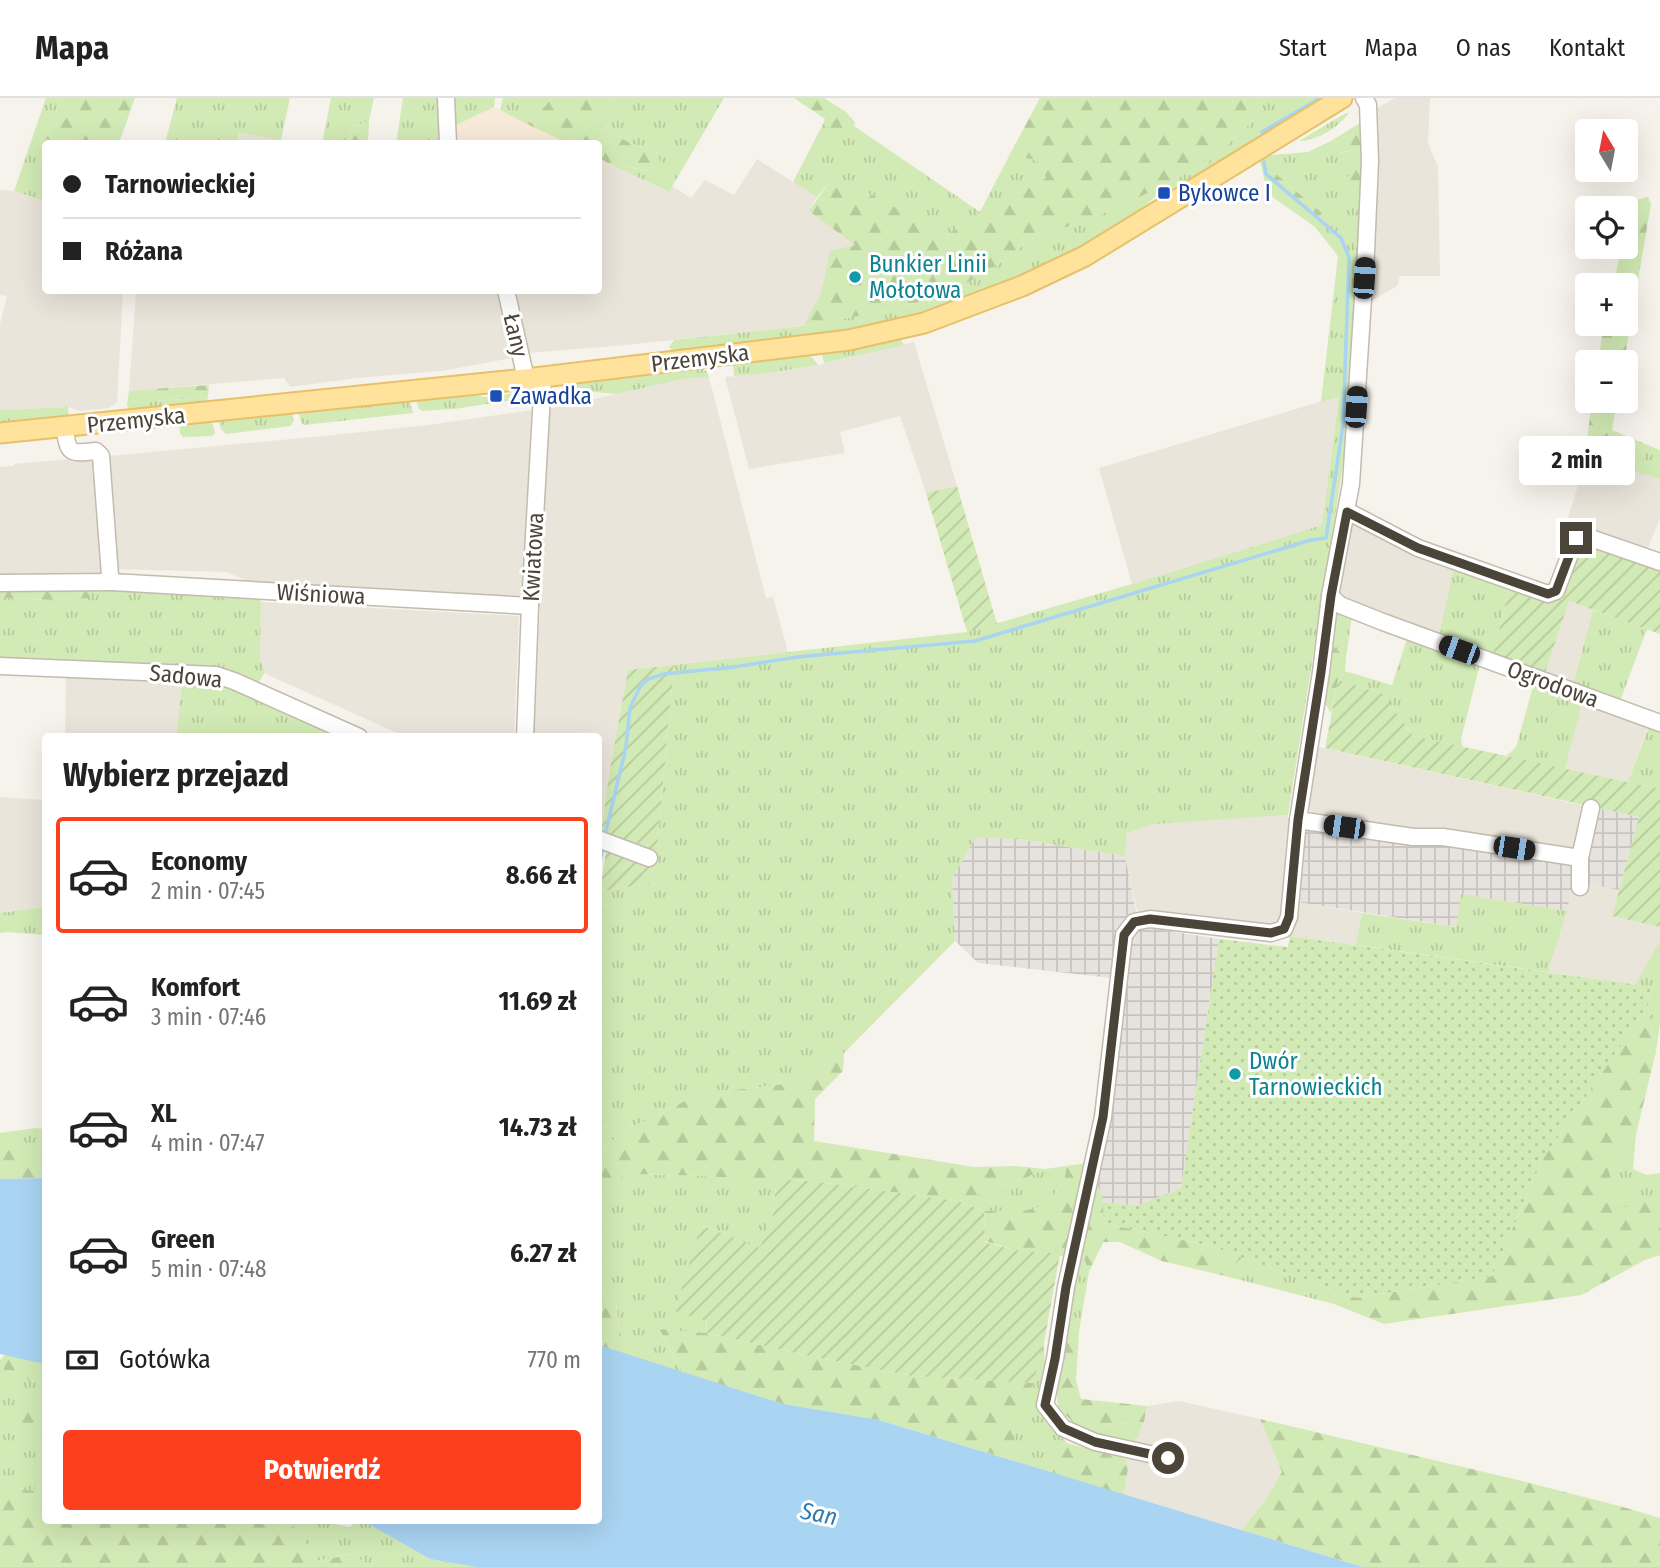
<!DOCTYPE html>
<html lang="pl">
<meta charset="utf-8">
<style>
:root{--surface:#fff;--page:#f2f2f2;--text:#222;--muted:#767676;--line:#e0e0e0;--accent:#fc3f1d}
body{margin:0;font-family:"Fira Sans Condensed",sans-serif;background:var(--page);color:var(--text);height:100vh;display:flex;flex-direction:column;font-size:26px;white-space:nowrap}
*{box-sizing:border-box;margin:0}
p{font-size:23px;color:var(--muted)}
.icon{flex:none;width:38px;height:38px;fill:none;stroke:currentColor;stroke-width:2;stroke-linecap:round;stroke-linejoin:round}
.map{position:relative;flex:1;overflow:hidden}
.side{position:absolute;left:42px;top:635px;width:560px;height:791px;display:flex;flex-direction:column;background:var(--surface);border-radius:7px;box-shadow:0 7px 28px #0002}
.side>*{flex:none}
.guide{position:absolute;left:42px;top:42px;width:560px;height:154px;border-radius:7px;box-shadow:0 7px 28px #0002;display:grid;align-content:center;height:154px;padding:0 21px;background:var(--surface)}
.needle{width:46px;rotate:350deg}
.controls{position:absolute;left:1575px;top:21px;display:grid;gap:14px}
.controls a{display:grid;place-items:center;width:63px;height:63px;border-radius:7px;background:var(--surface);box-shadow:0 7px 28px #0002;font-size:35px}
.end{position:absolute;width:32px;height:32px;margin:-16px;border:9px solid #4b4439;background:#fff;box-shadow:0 0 0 4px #fff}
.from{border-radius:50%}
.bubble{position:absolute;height:49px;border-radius:7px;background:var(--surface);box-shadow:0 7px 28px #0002;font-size:23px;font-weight:700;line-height:49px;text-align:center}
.car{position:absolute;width:21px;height:42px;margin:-21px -10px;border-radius:9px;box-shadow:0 0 5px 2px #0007;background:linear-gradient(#222 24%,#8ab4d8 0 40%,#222 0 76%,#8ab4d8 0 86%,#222 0)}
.guide b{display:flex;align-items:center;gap:24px;height:66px;font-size:26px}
.guide b+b{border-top:2px solid var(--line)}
.guide i{width:18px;height:18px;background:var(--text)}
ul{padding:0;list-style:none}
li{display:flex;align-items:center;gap:21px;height:116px;margin:0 14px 10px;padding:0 7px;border:4px solid transparent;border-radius:7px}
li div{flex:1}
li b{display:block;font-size:26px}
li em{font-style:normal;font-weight:700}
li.on{border-color:var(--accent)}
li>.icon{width:63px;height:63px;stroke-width:1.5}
h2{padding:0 21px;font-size:32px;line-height:84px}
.pay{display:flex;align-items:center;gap:18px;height:77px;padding:0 21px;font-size:26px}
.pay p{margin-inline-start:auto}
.action{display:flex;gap:14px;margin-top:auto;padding:14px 21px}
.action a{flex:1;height:80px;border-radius:7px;background:var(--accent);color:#fff;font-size:28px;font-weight:700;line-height:80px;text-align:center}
header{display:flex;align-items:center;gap:42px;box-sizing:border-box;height:98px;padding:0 35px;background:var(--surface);border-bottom:2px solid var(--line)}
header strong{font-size:33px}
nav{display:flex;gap:38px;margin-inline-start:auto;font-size:24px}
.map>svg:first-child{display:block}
.residential{fill:#eae5da}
.commercial{fill:#f7ead8}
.industrial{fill:url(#industrial-grid)}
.grass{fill:url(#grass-tufts);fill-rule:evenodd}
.forest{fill:url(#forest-firs)}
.park{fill:url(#park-dots)}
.garden{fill:url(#garden-furrows)}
.water{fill:#a9d4f2}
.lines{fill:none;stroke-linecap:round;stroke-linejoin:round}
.stream{stroke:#a9d4f2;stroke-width:3.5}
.minor-casing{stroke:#c2bbae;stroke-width:19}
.major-casing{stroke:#e6c16a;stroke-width:23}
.minor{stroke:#fff;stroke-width:16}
.major{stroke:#ffe39c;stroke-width:19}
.route{stroke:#4b4439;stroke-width:9}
.transit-dot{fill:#1a4fb4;stroke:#fff;stroke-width:2.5}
.culture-dot{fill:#0f9aa8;stroke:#fff;stroke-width:2.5}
.labels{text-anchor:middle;stroke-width:6;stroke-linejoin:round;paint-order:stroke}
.transit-label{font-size:23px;fill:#164399;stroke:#fff;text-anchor:start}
.culture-label{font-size:23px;fill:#0d838f;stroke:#fff;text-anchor:start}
.street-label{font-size:23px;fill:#4b4439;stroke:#fff}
.water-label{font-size:24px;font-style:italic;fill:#2e7ab2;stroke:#fff}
</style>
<header>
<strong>Mapa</strong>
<nav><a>Start</a><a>Mapa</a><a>O nas</a><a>Kontakt</a></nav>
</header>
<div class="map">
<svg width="1660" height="1469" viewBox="0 0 1660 1469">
<defs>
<pattern id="industrial-grid" width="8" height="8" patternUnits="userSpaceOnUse" patternTransform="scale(1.75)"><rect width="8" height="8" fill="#e6e2dd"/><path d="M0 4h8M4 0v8" fill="none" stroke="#c7c3be"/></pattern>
<pattern id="grass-tufts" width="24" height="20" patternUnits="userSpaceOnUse" patternTransform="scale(1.75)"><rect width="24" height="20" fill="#d2eab5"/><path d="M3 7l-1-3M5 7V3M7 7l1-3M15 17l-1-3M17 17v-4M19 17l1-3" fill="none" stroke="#b6ca9c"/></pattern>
<pattern id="forest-firs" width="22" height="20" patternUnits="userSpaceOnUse" patternTransform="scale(1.75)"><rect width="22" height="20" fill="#d2eab5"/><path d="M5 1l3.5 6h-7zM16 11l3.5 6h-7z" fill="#b6ca9c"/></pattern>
<pattern id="park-dots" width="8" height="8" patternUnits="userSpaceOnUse" patternTransform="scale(1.75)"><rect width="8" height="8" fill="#d2eab5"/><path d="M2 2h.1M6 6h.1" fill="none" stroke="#b6ca9c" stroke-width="1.8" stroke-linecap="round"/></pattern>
<pattern id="garden-furrows" width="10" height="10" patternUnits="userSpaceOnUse" patternTransform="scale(1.75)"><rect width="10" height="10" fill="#d2eab5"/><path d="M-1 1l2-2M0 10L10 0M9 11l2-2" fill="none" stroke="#b6ca9c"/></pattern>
</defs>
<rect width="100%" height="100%" fill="#f6f3ec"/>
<!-- residential -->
<g class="residential">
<polygon points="1395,0 1430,0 1428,45 1438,69 1440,178 1400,178 1397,188 1370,204 1374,12"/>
<polygon points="239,35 304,45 236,46"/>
<polygon points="599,60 668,94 672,88 691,100 705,82 734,97 757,61 817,99 809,113 856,147 830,154 821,195 803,228 616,248 527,255 511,193 598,192"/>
<polygon points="0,92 14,93 45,103 46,192 123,193 117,305 109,310 80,313 68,309 0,312 0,226 7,198 0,197"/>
<polygon points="136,193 500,193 517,259 442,273 358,280 290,289 284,280 129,293"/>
<polygon points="914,244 957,388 926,395 900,318 840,334 845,355 749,371 725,279 763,276 818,267"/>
<polygon points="709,279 766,500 773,499 788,554 628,572 609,676 601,736 598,735 598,639 534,639 549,311 683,281"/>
<polygon points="1339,298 1322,427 1132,486 1099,370"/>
<polygon points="532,312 521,498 248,484 227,474 113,471 109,358 324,338 428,327"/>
<polygon points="1585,356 1660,381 1660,420 1646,455 1567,423 1583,371"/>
<polygon points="96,359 104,478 0,476 0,369 14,368 14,366"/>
<polygon points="1348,420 1454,468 1439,537 1341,501 1336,495"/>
<polygon points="1568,503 1593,512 1573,587 1544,578"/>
<polygon points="261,504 519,518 514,639 406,639 266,576 260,561"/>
<polygon points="66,579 182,585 176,639 65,639"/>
<polygon points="1583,603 1649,625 1628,684 1565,671"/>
<polygon points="1315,648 1586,708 1572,755 1421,734 1312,716 1308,705"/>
<polygon points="0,699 45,702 45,809 0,815"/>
<polygon points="1288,717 1287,791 1282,816 1275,827 1266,829 1137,813 1125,758 1127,735 1154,725"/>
<polygon points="1573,783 1619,792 1612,818 1660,829 1660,842 1635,887 1548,874 1567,813"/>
<polygon points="1297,804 1362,815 1356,847 1290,838"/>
<polygon points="1179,1303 1260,1321 1282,1374 1268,1398 1242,1432 1124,1397 1128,1370 1126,1361 1144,1324 1147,1308"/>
</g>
<!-- commercial -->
<polygon class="commercial" points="494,9 567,45 456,45 456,27"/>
<!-- industrial -->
<g class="industrial">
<polygon points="1598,710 1639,719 1619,792 1573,783 1567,813 1461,796 1457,829 1297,804 1303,728 1443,742 1585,763"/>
<polygon points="975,740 1018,741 1125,758 1139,828 1219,841 1181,1090 1137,1108 1104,1104 1098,1088 1101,1066 1087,1065 1112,880 978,865 955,843 952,781"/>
</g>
<!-- grass -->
<g class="grass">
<polygon points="46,0 61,0 46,41 58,45 46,46 45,103 14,93"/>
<polygon points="177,0 290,0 281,42 239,35 236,45 165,45"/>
<polygon points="331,0 374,0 369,23 351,29 350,45 322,46"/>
<polygon points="403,0 439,0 442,45 396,46"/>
<polygon points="451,0 495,0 494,9 456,27 452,24"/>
<polygon points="503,0 552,0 529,27 500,12"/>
<polygon points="616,0 724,0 669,94 608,65 649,73 658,55 630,45 600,29"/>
<polygon points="1265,0 1327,0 1231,59 1155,99 1127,122 1066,159 996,192 927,214 854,232 676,255 669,249 674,242 803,228 885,213 946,197 991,171 1036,138 1079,125 1128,105 1207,65 1254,22"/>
<path d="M1346 15H1349C1337 30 1319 42 1299 43Z"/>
<path d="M823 26C836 33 842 38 854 28L980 114 1009 58 1037 62 1046 80 970 120 947 137 834 78 817 99 793 84Z"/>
<path d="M1331 43 1336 56 1356 51 1364 54 1350 322 1288 717 1154 726 1127 735 1125 758 1018 741 975 740 952 781 955 843 844 955 795 985 699 996 656 1018 629 1030 599 1053V803L600 793 649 786 656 762 674 567 967 534 1132 486 1322 427 1339 299 1321 304 1338 158 1315 129 1322 115 1275 75 1263 76 1260 63 1271 57 1308 54ZM1350 219V295L1340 298 1341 226Z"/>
<polygon points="899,238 904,247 824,265 822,256 824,253"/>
<polygon points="801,257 810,257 818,267 763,276 734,278 733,267 734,265"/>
<polygon points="699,267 706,273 709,279 683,281 616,296 573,292 569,290 578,282"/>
<polygon points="153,291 155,303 208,299 206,306 129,314 127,306 129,293"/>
<path d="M525 294 530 296 526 300 454 311 422 313C417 310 417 306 417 301L466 295 484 299Z"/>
<polygon points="408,302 410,303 413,315 304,327 301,324 299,316 301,313"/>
<polygon points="68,309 69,320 0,325 0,312"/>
<polygon points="289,314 292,315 294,322 291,328 226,336 221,331 219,324 221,321"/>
<polygon points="209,322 213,327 215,335 212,338 183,339 180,335 179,327"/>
<polygon points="1650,348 1660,352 1660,381 1636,374"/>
<polygon points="1454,468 1510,487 1493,557 1439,537"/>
<polygon points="90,491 258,497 261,504 260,561 265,574 259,584 225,572 0,562 0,500 56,502 90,500"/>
<polygon points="1334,512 1352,518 1346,560 1330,545"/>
<polygon points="1593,512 1647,531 1620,603 1573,587"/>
<polygon points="1408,538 1480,566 1461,641 1463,649 1413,638 1383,596 1338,582 1345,573 1392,587"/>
<polygon points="182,585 236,587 346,639 176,639"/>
<polygon points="1534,585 1583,603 1565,671 1506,658 1516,649"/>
<polygon points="1653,617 1660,619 1660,691 1628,684"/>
<polygon points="1461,796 1567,813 1548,874 1356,847 1362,815 1456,829"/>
<polygon points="45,809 45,837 7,834 0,835 0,815"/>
<polygon points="1660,842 1660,925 1656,954 1648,908 1652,890 1635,887"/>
<polygon points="36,1030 45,1031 45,1047 0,1047 0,1035"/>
<polygon points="1636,1036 1633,1071 1647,1077 1660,1075 1660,1099 1618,1112 1609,1073"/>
<polygon points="1066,1068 1066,1080 1053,1098 1039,1110 1019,1114 984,1113 958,1103 1023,1081 1045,1071"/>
<polygon points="625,1076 676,1077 777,1081 772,1121 760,1151 702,1127 707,1235 659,1232 683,1275 628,1257 619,1231 616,1203 599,1196 599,1094"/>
<polygon points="1081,1152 1089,1174 1079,1233 1066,1219"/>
<polygon points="1242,1159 1336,1193 1334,1206 1225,1178"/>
<polygon points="1044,1245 1045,1270 1040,1300 1047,1325 1067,1345 1053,1351 1059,1377 1008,1361"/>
<polygon points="0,1270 33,1284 45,1287 45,1311 19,1301 14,1332 45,1346 45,1386 30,1393 0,1384"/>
<polygon points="1144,1324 1134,1345 1107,1340 1077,1329"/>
<polygon points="281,1423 332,1423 339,1427 350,1429 356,1423 363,1423 430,1461 476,1469 372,1469 352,1456 317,1463 296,1430"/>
</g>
<!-- forest -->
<g class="forest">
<polygon points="61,0 135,0 119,45 58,45 46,41"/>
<polygon points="552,0 616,0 600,29 630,45 658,55 661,67 649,73 608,65 599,60 598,46 567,45 529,27"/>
<polygon points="794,0 824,0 846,14 855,24 854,28 847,34 836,33 823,26 825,21"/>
<polygon points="1040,0 1265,0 1254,22 1207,65 1128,105 1079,125 1036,138 991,171 946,197 885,213 803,228 821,195 830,153 855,147 809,113 834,77 947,137 970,120 1046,80 1037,62 1009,58"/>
<polygon points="369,23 368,45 350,45 351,29"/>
<polygon points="1360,25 1364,29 1364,54 1356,51 1335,56 1331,43"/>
<polygon points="1363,68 1360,106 1341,86 1355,70"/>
<polygon points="1275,75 1322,115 1315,129 1267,95 1263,76"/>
<polygon points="1648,99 1651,106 1624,264 1598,264 1604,226 1626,226 1626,187 1613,187 1622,149 1626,149 1626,131 1632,103"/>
<polygon points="1351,219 1350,295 1339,298 1341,226"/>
<polygon points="209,287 208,299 155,303 153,291"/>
<polygon points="1592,303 1617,303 1612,332 1650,348 1636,374 1585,356"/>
<polygon points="0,489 90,491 91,500 56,502 0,500"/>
<polygon points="1330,545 1346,560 1345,573 1338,582 1331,616 1323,601"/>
<polygon points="1648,908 1656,954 1636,1036 1609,1073 1619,1111 1660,1099 1660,1157 1645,1162 1581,1197 1384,1226 1334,1206 1336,1193 1355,1200 1492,1178 1542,1062"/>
<polygon points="844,955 843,973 815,1001 814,1043 974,1069 1016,1068 1045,1071 1023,1081 958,1103 812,1083 676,1077 626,1076 599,1094 599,1053 629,1030 656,1018 699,996 795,985"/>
<polygon points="0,1047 45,1047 45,1080 0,1081"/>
<path d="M1087 1065 1068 1159 1014 1152 985 1143 984 1113C1011 1113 1038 1119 1057 1093 1064 1083 1066 1081 1066 1068Z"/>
<polygon points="1099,1077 1098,1088 1104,1104 1103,1125 1211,1148 1242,1159 1225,1178 1162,1163 1120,1144 1103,1144 1089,1174 1081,1152 1093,1082"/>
<polygon points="599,1196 616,1203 619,1231 628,1257 599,1247"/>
<polygon points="1066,1219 1079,1233 1076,1282 1081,1301 1147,1308 1144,1324 1078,1329 1058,1310 1055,1285"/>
<polygon points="659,1231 707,1235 809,1258 912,1278 1033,1285 1008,1361 879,1322 783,1306 683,1275"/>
<polygon points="6,1256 45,1266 45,1287 33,1284 0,1270 0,1262"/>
<polygon points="19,1301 45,1311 45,1346 14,1332 11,1311"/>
<polygon points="1260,1321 1518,1382 1623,1409 1660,1420 1660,1469 1363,1469 1242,1432 1268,1398 1282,1374"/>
<polygon points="1067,1345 1126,1361 1128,1370 1124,1397 1059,1377 1053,1351"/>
<polygon points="0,1384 30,1393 45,1386 46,1423 281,1423 296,1430 317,1463 353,1456 372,1469 0,1469"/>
</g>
<!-- park -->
<polygon class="park" points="1290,838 1652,889 1648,908 1542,1062 1492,1178 1355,1200 1211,1148 1103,1125 1104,1104 1137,1108 1181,1090 1219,841 1288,849"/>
<!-- garden -->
<g class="garden">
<polygon points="957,388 997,526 967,534 926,395"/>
<polygon points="1583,443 1660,470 1660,536 1569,503 1544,578 1493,557 1510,487 1550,502 1562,501"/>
<polygon points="674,567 656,762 649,786 600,793 606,753 601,736 609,676 628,572"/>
<polygon points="1338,582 1383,596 1413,638 1660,691 1660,829 1612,818 1639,719 1325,650"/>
<polygon points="777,1081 812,1083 958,1103 984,1113 985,1144 1014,1152 1060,1156 1044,1245 1033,1285 912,1278 809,1258 707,1235 707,1223 675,1213 701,1127 760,1150 772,1121"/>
</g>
<!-- water -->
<g class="water">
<polygon points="45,1080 46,1080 45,1266 0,1256 0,1081"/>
<polygon points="599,1247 783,1306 879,1322 1363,1469 476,1469 430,1461 363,1423 598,1423"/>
</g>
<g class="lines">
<!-- stream -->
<g class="stream">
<polyline points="1262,34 1320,0"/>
<polyline points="606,733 626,649 630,610 640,589 648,581 664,576 734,569 797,559 975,543 1311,442 1326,440 1343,327 1349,159 1341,140 1266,76 1264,64"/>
<polyline points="598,772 603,750"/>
</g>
<defs>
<g id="minor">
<polyline points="446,0 448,46"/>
<polyline points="506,192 526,281"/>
<path d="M64 329C69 356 68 356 96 353L101 358 110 477 112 484 530 508"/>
<polyline points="1347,413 1418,450 1548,496 1556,493 1576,440 1582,437 1660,464"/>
<polyline points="0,485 112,484"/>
<polyline points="1330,498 1340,507 1383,524 1660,625"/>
<polyline points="0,568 216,577 234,583 359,639"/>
<polyline points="525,639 530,508 543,279"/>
<polyline points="1298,722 1413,739 1443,739 1580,760 1591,710"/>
<polyline points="598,741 649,760"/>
<polyline points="1580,760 1580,789"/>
<polyline points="1168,1360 1095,1344 1063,1330 1045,1307 1055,1261 1066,1189 1103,1019 1124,837 1134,824 1150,821 1271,835 1284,831 1289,819 1298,722 1321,574 1330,498 1351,386 1366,154 1370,63 1368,7 1364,0"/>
</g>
<polyline id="major" points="0,335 526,281 849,242 924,225 1022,188 1085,158 1342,0"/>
</defs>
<!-- minor casing -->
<use href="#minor" class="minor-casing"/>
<!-- major casing -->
<use href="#major" class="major-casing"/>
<!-- minor -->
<use href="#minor" class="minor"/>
<!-- major -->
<use href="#major" class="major"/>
</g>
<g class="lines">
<!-- route -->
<polyline class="route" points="1168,1360 1095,1344 1063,1330 1045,1307 1055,1261 1066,1189 1103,1019 1124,837 1134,824 1150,821 1271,835 1284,831 1289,819 1298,722 1321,574 1331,498 1347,414 1418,450 1548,496 1556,493 1576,440"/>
</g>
<!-- markers -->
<g class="transit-dot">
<rect x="1157" y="88" width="14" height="14" rx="3.5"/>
<rect x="489" y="291" width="14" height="14" rx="3.5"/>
</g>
<g class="culture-dot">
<circle cx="855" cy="179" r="7"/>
<circle cx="1235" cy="976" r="7"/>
</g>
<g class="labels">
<!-- transit labels -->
<g class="transit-label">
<text x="1178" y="103">Bykowce I</text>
<text x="510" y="306">Zawadka</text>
</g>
<!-- culture labels -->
<g class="culture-label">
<text x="869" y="174">Bunkier Linii<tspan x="869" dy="26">Mołotowa</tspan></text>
<text x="1249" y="971">Dwór<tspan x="1249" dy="26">Tarnowieckich</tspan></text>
</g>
<!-- street labels -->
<g class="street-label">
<text transform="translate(516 237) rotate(77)" y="8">Łany</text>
<text transform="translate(700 260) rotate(-7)" y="8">Przemyska</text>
<text transform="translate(136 322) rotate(-6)" y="8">Przemyska</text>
<text transform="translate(533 459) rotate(-87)" y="8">Kwiatowa</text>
<text transform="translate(321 496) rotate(3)" y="8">Wiśniowa</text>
<text transform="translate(186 578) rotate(6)" y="8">Sadowa</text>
<text transform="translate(1553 586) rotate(20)" y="8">Ogrodowa</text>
</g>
<!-- water labels -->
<g class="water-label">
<text transform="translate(819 1416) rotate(11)" y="8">San</text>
</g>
</g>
</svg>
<div class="controls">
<a><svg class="needle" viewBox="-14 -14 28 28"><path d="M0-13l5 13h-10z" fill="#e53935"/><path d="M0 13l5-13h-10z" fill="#767676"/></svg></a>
<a><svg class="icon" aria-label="locate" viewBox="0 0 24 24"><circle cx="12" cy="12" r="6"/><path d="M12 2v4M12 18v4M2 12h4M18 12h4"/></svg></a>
<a>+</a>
<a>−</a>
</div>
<i class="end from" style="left:1168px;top:1360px"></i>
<i class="end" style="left:1576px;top:440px"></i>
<div class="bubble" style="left:1519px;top:338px;width:116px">2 min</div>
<i class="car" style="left:1364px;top:180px;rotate:4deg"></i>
<i class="car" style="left:1356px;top:309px;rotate:4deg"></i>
<i class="car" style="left:1459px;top:552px;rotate:290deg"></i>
<i class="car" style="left:1344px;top:729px;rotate:278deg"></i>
<i class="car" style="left:1514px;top:750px;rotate:99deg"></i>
<div class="guide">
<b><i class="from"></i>Tarnowieckiej</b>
<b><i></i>Różana</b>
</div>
<section class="side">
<h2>Wybierz przejazd</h2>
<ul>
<li class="on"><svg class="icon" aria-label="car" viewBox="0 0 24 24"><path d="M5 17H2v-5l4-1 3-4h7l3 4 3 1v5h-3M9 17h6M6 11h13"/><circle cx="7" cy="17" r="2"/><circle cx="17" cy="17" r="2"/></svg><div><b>Economy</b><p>2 min · 07:45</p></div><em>8.66 zł</em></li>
<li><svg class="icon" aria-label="car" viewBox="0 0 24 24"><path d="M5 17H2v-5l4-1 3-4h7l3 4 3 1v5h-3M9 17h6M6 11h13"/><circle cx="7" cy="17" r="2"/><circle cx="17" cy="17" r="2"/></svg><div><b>Komfort</b><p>3 min · 07:46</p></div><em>11.69 zł</em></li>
<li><svg class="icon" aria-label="car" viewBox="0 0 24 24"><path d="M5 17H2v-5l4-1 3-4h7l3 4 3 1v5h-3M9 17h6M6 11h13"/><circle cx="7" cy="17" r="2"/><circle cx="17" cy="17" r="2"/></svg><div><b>XL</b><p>4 min · 07:47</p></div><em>14.73 zł</em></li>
<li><svg class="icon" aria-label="car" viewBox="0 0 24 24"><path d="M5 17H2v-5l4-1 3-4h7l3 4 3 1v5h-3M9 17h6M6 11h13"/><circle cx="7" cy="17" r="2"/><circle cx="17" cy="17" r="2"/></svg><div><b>Green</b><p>5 min · 07:48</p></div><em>6.27 zł</em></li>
</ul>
<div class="pay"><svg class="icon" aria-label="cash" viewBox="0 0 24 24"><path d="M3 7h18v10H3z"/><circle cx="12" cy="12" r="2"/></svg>Gotówka<p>770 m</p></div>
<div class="action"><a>Potwierdź</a></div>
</section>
</div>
